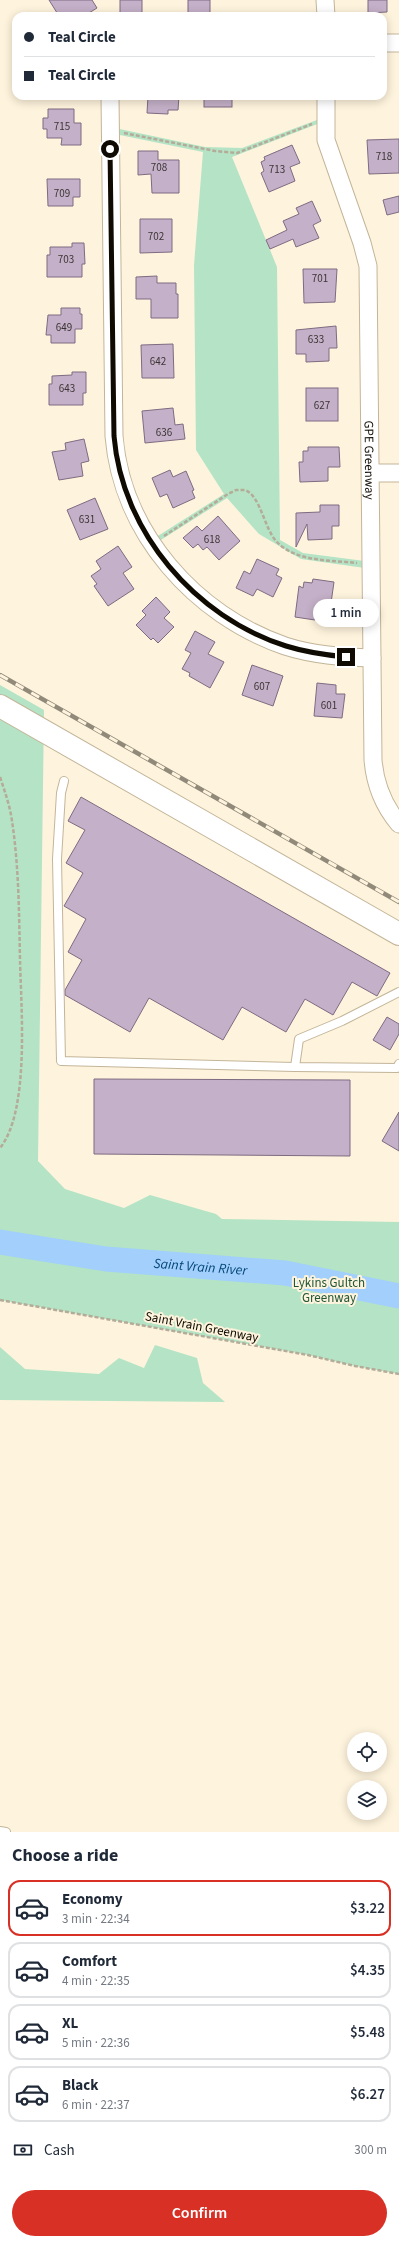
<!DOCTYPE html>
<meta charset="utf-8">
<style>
:root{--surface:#fff;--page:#f6f6f7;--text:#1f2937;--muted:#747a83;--line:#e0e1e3;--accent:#d93025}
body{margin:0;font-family:"Source Sans 3",sans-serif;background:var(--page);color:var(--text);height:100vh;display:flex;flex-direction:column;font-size:15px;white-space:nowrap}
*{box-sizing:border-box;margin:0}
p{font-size:13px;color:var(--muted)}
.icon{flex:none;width:22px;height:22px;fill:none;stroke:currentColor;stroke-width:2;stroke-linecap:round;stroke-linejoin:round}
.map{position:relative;height:1832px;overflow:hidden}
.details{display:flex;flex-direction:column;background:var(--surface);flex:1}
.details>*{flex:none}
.guide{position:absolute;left:12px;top:12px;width:375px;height:88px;border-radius:12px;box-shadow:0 2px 10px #0003;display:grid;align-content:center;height:88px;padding:0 12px;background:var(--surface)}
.buttons{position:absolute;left:347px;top:1732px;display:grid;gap:8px}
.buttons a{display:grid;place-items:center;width:40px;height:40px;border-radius:50%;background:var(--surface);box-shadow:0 2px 10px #0003;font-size:20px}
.end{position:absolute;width:18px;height:18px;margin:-9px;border:5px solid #0f0b03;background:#fff;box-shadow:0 0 0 2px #fff}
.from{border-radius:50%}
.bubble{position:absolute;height:28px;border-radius:14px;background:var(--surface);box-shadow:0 2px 10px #0003;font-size:13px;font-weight:600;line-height:28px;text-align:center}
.guide b{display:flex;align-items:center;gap:14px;height:38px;font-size:15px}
.guide b+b{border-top:1px solid var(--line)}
.guide i{width:10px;height:10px;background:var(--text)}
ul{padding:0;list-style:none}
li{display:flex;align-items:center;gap:12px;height:56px;margin:0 8px 6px;padding:0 4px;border:2px solid var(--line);border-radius:12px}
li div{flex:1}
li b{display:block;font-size:15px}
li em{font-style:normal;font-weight:600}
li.selected{border-color:var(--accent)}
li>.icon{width:36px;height:36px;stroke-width:1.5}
h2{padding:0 12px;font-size:18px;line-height:48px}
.pay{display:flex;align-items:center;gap:10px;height:44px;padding:0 12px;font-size:15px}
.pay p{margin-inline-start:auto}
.button{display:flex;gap:8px;margin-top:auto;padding:8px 12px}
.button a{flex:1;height:46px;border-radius:24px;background:var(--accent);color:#fff;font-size:16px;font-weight:600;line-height:46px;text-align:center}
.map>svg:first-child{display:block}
.green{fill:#b4e4c5}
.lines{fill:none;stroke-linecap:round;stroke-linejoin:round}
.river{stroke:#a2cffb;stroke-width:25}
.building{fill:#c4b0c8;stroke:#7e6b82}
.lane-casing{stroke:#c3b59a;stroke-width:10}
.street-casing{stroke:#c3b59a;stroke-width:19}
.secondary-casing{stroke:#c3b59a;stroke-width:24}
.path{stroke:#b4ab99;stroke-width:2.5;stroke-dasharray:4 2;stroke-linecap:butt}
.lane{stroke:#fff;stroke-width:8}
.street{stroke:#fff;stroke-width:17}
.secondary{stroke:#fff;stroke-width:22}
.rail-casing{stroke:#918979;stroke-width:4.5}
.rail{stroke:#fef3dc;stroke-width:3;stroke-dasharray:9;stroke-linecap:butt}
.route{stroke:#0f0b03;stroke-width:5}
.labels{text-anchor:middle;stroke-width:4;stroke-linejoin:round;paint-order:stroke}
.number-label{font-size:11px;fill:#3c3434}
.street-label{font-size:13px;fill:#0f0b03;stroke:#fef3dc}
.park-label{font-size:13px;fill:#1f5638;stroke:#fef3dc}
.water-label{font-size:14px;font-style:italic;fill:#044778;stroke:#fef3dc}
</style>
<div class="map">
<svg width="399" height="1832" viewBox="0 0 399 1832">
<rect width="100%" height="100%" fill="#fef3dc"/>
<!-- green -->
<g class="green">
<polygon points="325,117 325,121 232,157 277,267 280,540 303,553 372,562 372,569 301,559 259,534 227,498 153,545 150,541 224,494 196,450 194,265 203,152 110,133 110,127 205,147 242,148"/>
<polygon points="0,685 44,710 38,1161 65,1189 124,1208 150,1195 216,1214 222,1219 399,1222 399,1374 355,1366 308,1355 0,1300"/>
<polygon points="155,1345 197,1358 203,1383 225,1402 0,1400 0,1347 25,1369 99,1374 119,1358 144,1368"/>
</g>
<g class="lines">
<!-- river -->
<path class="river" id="s1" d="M0 1242 106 1259 285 1273 399 1296"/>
</g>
<!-- building -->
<g class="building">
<polygon points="49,0 92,0 97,8 84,16 59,16"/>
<polygon points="120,0 142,0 142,13 120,15"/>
<rect x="188" y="0" width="22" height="14"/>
<polygon points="368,0 387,0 387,12 368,13"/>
<polygon points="148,96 179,96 178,110 168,110 168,114 147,113"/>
<rect x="204" y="96" width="28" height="11"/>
<polygon points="48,109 74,109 74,123 81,123 81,145 61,145 62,138 47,138 47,129 43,129 43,118 48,118"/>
<polygon points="399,139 399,173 369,174 367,140"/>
<polygon points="292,145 300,163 290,167 295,181 269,192 261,173 264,171 261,162 265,160 264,157"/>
<polygon points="138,151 158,151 158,160 179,160 179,193 152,193 151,174 138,175"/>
<polygon points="47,179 80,179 80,197 73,197 73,206 48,206"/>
<polygon points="399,196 399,212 387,215 383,200"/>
<polygon points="312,201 321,221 313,225 319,238 296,247 293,239 270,249 266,240 287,230 283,221 299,214 296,208"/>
<polygon points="140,219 172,219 172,252 140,253"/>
<polygon points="72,243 84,243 85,264 82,264 82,277 47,277 47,255 50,255 50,247 72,247"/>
<polygon points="303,269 337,269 335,302 304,303"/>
<polygon points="157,276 157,283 176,283 176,294 178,294 178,318 151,318 151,299 136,299 136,277"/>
<polygon points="61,308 80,308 80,314 82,314 82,329 75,329 75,343 51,343 51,335 46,335 48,315 61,315"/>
<polygon points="336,326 337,348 329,348 329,361 306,362 306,354 296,354 296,330"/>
<polygon points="173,344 174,378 142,378 141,345"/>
<polygon points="72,372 86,372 86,393 83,393 83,405 49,405 49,384 52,384 52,376 72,375"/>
<rect x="306" y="388" width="32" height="33"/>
<polygon points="173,408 175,425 183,424 185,439 145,443 142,411"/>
<polygon points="84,439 89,461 81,463 83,476 59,480 52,452 66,450 65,443"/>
<polygon points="308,447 339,447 340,467 328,467 328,481 300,482 299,462 303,462 303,451 308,451"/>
<polygon points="170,470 173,477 186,471 194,490 192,491 195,498 173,508 167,494 160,497 152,478"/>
<polygon points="95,498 108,529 80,540 67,510"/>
<polygon points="320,505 339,505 339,526 332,526 332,539 308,540 307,524 296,547 296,513 320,512"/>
<polygon points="218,516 240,541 219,560 207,547 203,550 198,544 193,548 183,538 197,526 202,531"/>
<polygon points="118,546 132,567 123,573 134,589 108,606 94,586 97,584 91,576 101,569 96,561"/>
<polygon points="257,559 279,569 276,575 282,578 273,597 257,589 253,596 236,588 244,571 250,574"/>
<polygon points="313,579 334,582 330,610 316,608 315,620 295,617 299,586 303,588 304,582 312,583"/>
<polygon points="156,597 170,612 164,618 174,627 158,643 153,638 151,640 136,625 146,615 142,611"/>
<polygon points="195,631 215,642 208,654 224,662 210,688 189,676 190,673 182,669 191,653 185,650"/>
<polygon points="252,665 283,676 273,706 242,695"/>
<polygon points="317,683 336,685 336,694 345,694 342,718 314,716"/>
<polygon points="81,797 390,973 377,996 352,982 333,1015 305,999 286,1032 242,1007 223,1040 149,998 130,1032 65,995 65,990 82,960 68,952 86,919 64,906 83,873 66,863 85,830 68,821"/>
<polygon points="387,1017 399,1024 399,1034 390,1050 373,1040"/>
<polygon points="94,1079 350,1080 350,1156 94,1154"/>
<polygon points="399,1112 399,1151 382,1141"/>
</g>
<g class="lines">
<defs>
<g id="lane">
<polyline points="64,781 61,793 57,859 61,1061 295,1067"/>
<polyline points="399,992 342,1021 299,1039 295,1067 397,1068 399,1064"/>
<polyline points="0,1831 6,1832"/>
</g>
<g id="street">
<polyline points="325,0 326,16"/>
<polyline points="383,43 399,43"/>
<path d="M110 96 114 436C122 533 195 615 285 646 313 655 342 657 372 658"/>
<path id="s2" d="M326 96V140L362 243 368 266 373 760C375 784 383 805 399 824"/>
<polyline points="372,473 399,473"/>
</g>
<polyline id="secondary" points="0,706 399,934"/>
</defs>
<!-- lane casing -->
<use href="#lane" class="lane-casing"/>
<!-- street casing -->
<use href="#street" class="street-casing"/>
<!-- secondary casing -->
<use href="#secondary" class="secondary-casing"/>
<!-- path -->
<g class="path">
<polyline points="124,133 215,151 237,153 312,124"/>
<path d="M164 536 228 494 236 490H245C261 496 264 529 277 542 296 562 331 560 357 563"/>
<path d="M0 777C5 792 10 806 12 821 19 867 19 914 20 960 21 1007 30 1111 0 1148"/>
<polyline points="0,1300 308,1355 355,1366 399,1374"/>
</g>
<!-- lane -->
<use href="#lane" class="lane"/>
<!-- street -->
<use href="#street" class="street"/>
<!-- secondary -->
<use href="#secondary" class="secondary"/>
<defs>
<polyline id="rail" points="0,675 399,902"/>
</defs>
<!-- rail casing -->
<use href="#rail" class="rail-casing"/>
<!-- rail -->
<use href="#rail" class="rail"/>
</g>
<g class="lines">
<!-- route -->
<path class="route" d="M110 149 114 436C122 532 195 617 286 646 305 652 326 655 346 657"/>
</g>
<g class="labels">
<!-- number labels -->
<g class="number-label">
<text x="62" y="130">715</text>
<text x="384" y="160">718</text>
<text x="159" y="171">708</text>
<text x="277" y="173">713</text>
<text x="62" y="197">709</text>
<text x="156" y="240">702</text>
<text x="66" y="263">703</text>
<text x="320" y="282">701</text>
<text x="64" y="331">649</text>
<text x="316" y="343">633</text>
<text x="158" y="365">642</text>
<text x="67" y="392">643</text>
<text x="322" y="409">627</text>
<text x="164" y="436">636</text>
<text x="87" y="523">631</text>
<text x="212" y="543">618</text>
<text x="262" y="690">607</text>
<text x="329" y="709">601</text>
</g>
<!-- street labels -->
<g class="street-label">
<text dy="5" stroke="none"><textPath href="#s2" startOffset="371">GPE Greenway</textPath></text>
<text transform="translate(202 1326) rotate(11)" y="5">Saint Vrain Greenway</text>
</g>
<!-- park labels -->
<g class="park-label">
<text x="329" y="1287">Lykins Gultch<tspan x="329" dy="15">Greenway</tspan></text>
</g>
<!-- water labels -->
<g class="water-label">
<text dy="5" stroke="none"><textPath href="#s1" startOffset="202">Saint Vrain River</textPath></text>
</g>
</g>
</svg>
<div class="buttons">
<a><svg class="icon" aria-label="locate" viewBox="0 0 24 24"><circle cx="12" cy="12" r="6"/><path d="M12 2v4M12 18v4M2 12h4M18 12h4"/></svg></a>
<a><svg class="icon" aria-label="layers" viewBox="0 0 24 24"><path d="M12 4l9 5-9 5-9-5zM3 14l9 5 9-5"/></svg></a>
</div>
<i class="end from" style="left:110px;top:149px"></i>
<i class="end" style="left:346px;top:657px"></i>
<div class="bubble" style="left:313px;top:599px;width:66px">1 min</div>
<div class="guide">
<b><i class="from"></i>Teal Circle</b>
<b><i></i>Teal Circle</b>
</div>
</div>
<section class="details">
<h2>Choose a ride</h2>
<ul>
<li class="selected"><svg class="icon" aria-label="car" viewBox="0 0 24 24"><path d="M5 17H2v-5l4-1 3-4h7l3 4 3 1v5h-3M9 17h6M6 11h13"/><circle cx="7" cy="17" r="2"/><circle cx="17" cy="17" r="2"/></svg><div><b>Economy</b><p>3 min · 22:34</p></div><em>$3.22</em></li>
<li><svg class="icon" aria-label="car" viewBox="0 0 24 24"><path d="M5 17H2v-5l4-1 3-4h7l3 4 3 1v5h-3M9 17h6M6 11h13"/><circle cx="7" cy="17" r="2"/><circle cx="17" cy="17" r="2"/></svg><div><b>Comfort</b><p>4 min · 22:35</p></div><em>$4.35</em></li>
<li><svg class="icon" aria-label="car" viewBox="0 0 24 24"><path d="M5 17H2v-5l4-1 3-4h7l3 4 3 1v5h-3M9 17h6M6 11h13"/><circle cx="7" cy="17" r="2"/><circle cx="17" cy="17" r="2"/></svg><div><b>XL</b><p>5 min · 22:36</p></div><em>$5.48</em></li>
<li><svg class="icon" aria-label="car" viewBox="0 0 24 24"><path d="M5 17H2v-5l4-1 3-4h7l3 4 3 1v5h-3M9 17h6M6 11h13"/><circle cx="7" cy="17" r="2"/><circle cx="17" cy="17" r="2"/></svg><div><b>Black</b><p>6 min · 22:37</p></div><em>$6.27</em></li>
</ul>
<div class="pay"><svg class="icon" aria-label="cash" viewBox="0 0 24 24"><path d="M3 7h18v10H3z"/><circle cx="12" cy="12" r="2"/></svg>Cash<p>300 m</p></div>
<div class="button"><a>Confirm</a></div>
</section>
